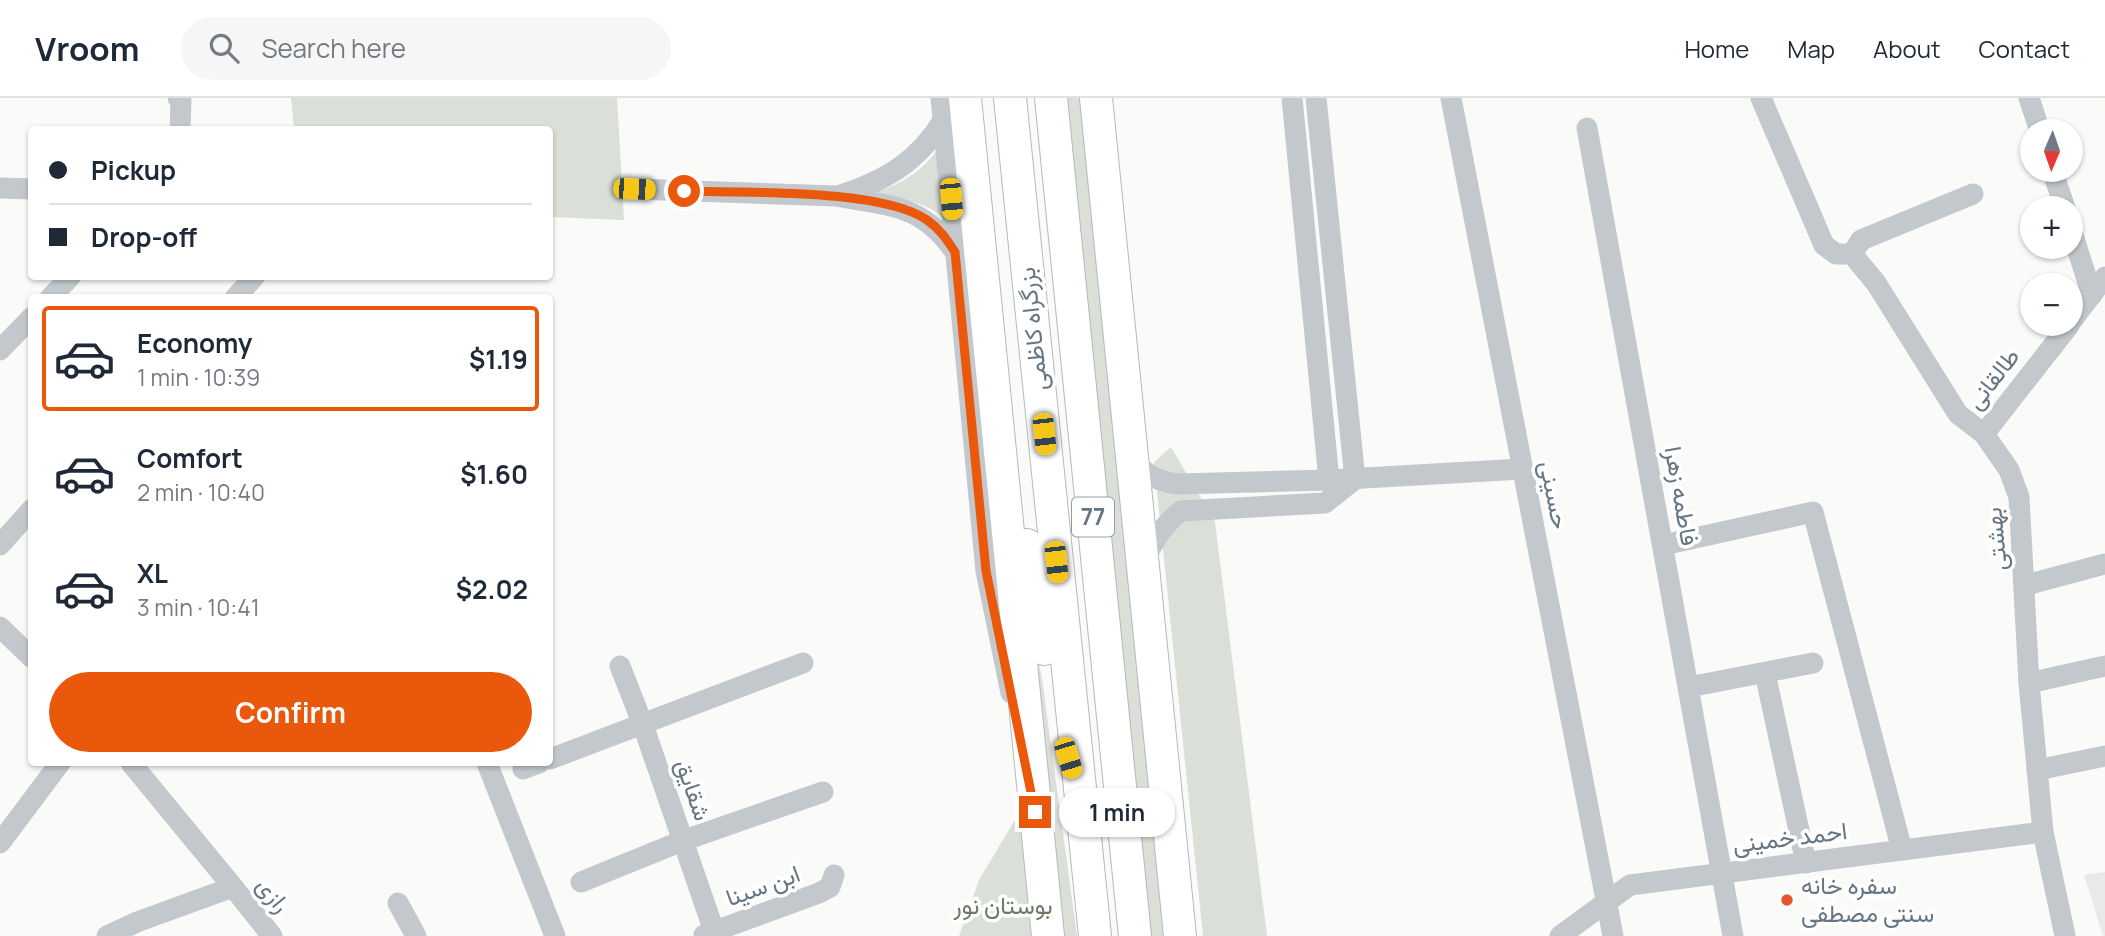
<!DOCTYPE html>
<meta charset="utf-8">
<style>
:root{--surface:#fff;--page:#f6f6f7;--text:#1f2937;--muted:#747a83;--line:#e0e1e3;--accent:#ea580c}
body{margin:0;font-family:Manrope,Vazirmatn,sans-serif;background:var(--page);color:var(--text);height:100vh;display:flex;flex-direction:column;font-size:26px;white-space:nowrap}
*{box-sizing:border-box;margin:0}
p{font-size:23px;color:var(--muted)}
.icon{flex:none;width:38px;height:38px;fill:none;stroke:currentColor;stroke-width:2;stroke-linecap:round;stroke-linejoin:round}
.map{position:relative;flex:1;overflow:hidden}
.panel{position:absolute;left:28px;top:196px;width:525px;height:472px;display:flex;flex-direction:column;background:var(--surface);border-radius:7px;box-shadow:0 2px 5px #0004}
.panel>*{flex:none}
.guide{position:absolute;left:28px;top:28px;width:525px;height:154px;border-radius:7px;box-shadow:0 2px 5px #0004;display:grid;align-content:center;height:154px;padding:0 21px;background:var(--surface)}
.needle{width:46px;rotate:182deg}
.buttons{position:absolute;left:2020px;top:21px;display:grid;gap:14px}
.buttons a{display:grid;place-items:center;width:63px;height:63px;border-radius:50%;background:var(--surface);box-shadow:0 2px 5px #0004;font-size:35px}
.end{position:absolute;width:32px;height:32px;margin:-16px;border:9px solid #ea580c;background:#fff;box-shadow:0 0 0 4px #fff}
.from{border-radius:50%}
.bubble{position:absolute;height:49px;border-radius:24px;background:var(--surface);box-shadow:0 2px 5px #0004;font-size:23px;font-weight:700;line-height:49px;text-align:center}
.car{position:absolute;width:21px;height:42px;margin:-21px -10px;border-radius:9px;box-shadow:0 0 5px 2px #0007;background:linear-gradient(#f5c518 24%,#345 0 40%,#f5c518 0 76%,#345 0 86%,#f5c518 0)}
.guide b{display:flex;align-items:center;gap:24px;height:66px;font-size:26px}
.guide b+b{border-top:2px solid var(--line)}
.guide i{width:18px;height:18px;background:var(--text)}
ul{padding:12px 0 0;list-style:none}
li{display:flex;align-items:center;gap:21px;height:105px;margin:0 14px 10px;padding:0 7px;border:4px solid transparent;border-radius:7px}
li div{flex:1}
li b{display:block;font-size:26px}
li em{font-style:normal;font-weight:700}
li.on{border-color:var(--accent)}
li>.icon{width:63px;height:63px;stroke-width:1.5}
.cta{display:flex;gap:14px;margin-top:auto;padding:14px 21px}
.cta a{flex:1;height:80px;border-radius:42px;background:var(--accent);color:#fff;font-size:28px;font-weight:700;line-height:80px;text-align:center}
header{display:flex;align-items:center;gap:42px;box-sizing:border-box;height:98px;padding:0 35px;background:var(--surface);border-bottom:2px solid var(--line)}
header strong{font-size:33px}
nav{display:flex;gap:38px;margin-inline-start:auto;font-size:24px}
.search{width:490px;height:63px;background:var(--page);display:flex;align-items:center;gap:18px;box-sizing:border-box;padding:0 24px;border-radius:38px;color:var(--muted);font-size:26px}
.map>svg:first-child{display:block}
.built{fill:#e8e9e9}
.green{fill:#dadfd7}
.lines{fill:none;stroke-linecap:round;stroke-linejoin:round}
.highway-casing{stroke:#b4b9bd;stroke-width:34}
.minor{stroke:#c3c8cc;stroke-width:21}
.highway{stroke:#fff;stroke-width:32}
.route{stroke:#ea580c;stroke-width:9}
.poi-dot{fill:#e4572e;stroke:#fff;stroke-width:2.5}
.labels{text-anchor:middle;stroke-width:7;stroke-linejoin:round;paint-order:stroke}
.shield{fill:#fff;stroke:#939fa8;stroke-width:2}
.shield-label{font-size:23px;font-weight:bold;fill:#657683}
.street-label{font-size:24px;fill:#657683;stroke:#fff}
.poi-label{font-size:24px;fill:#657683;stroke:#fff;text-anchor:start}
.park-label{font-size:24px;fill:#687a64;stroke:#fff}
</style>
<header>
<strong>Vroom</strong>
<div class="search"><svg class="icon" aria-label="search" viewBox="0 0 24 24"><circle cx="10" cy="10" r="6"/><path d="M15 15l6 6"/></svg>Search here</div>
<nav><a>Home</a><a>Map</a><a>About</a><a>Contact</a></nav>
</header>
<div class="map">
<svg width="2105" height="838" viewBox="0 0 2105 838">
<rect width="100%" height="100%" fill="#fafaf8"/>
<!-- built -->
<polygon class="built" points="2105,774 2105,838 2103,838 2084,777"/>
<!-- green -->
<g class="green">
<polygon points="291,0 617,0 624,122 550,119 550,32 294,31"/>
<polygon points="1065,0 1086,0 1171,838 1150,838"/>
<path d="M941 46 947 124C928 101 894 100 867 97 898 88 923 75 941 46Z"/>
<polygon points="1171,349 1215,424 1267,838 1203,838 1154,364"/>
<polygon points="1037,556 1042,581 1077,838 1059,838 1033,573"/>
<polygon points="1019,715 1036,838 959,838 979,782"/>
</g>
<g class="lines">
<defs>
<g id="highway">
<polyline points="965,0 1048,838"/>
<polyline points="1010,0 1095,838"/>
<polyline points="1051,0 1135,838"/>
<polyline points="1096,0 1180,838"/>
<polyline points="1027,447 1044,551"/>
</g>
</defs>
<!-- highway casing -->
<use href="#highway" class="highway-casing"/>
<!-- minor -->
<g class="minor">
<polyline points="178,0 181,3 180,32"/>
<polyline points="941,0 986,473 1011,595"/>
<polyline points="1292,0 1329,382"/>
<polyline points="1316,0 1355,381"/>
<polyline points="1451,0 1613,838"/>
<polyline points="1761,0 1824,147 1836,156 1852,156 1876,185 1958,316 1984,336 2009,372 2019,399 2029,585 2043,734 2065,838"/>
<polyline points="2029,0 2040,33"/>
<polyline points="1587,30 1733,838"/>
<polyline points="2052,72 2065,110"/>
<polyline points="0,90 32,91"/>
<path d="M634 91 836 98C890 108 922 106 955 154"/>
<path d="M838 98C885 83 918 64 944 21"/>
<polyline points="2070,128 2092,197"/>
<polyline points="1852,156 1861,142 1973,96"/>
<polyline points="50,200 71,178"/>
<polyline points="235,200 255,178"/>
<polyline points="2070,225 2105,179"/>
<polyline points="0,252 32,219"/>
<polyline points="1984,336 2070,226"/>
<path d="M1132 362C1147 377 1157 383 1177 386L1329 382 1522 371"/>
<polyline points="0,447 32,411"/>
<polyline points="1663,447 1813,414 1902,752"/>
<path d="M1144 463C1154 442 1163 427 1181 413L1325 405 1355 381"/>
<polyline points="2026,487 2105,466"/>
<polyline points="0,529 32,560"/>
<polyline points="620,568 643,627 714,833"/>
<polyline points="1765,575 1806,765"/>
<polyline points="2029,585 2105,568"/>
<polyline points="1689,589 1813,565"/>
<polyline points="550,661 803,565"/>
<polyline points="487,665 555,838"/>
<polyline points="523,671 539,665"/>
<polyline points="2037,672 2105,658"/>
<polyline points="0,745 60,665"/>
<polyline points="581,784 682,743 823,694"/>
<polyline points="233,789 272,838"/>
<polyline points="398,805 416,838"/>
<polyline points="704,837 819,795 830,789 834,777"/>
<polyline points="107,838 137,824 233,789 131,665"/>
<polyline points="1560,838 1630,787 2043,734"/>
</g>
<!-- highway -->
<use href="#highway" class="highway"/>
</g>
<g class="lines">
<!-- route -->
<path class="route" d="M684 93C742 95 882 90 927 122 940 131 947 142 955 154L986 473 1035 714"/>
</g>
<!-- markers -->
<circle class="poi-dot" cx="1787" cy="802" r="7"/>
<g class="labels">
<!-- shield labels -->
<rect class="shield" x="1072" y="399.5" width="42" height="39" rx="5"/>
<g class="shield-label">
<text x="1093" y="427">77</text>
</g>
<!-- street labels -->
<g class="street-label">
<text transform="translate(1033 231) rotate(-96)" y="8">بزرگراه کاظمی</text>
<text transform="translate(1993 281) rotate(-52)" y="8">طالقانی</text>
<text transform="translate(1554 397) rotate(79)" y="8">حسینی</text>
<text transform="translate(1681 398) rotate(80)" y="8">فاطمه زهرا</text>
<text transform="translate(1996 441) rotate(-95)" y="8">بهشتی</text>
<text transform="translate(693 692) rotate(71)" y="8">شقایق</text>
<text transform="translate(1790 740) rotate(-7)" y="8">احمد خمینی</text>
<text transform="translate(763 788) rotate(-20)" y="8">ابن سینا</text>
<text transform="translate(273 797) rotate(51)" y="8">رازی</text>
</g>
<!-- poi labels -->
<g class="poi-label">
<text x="1801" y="796">سفره خانه<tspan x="1801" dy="28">سنتی مصطفی</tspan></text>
</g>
<!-- park labels -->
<g class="park-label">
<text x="1003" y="816">بوستان نور</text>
</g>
</g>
</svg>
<div class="buttons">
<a><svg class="needle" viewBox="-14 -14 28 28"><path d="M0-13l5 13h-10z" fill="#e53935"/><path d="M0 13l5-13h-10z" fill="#747a83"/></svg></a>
<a>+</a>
<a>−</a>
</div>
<i class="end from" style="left:684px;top:93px"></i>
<i class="end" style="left:1035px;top:714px"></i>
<div class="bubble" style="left:1059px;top:690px;width:116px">1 min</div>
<i class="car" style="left:634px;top:91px;rotate:92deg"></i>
<i class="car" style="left:951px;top:101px;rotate:175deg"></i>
<i class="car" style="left:1044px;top:336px;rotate:174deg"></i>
<i class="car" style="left:1056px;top:464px;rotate:174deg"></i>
<i class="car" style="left:1068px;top:660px;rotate:163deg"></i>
<div class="guide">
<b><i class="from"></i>Pickup</b>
<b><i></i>Drop-off</b>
</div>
<section class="panel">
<ul>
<li class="on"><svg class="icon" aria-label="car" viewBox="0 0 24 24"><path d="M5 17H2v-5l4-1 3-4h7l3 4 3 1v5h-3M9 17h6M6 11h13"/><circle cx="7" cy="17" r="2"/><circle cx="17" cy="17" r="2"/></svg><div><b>Economy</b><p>1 min · 10:39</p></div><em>$1.19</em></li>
<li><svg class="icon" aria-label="car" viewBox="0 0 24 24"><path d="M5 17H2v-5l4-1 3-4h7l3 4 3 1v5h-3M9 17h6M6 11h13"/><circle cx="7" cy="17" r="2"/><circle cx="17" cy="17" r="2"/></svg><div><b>Comfort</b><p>2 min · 10:40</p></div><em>$1.60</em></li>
<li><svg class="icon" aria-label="car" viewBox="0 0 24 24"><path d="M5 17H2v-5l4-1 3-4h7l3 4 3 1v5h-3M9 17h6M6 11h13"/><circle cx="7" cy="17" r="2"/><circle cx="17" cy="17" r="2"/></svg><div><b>XL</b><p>3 min · 10:41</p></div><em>$2.02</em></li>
</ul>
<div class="cta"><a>Confirm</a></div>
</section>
</div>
